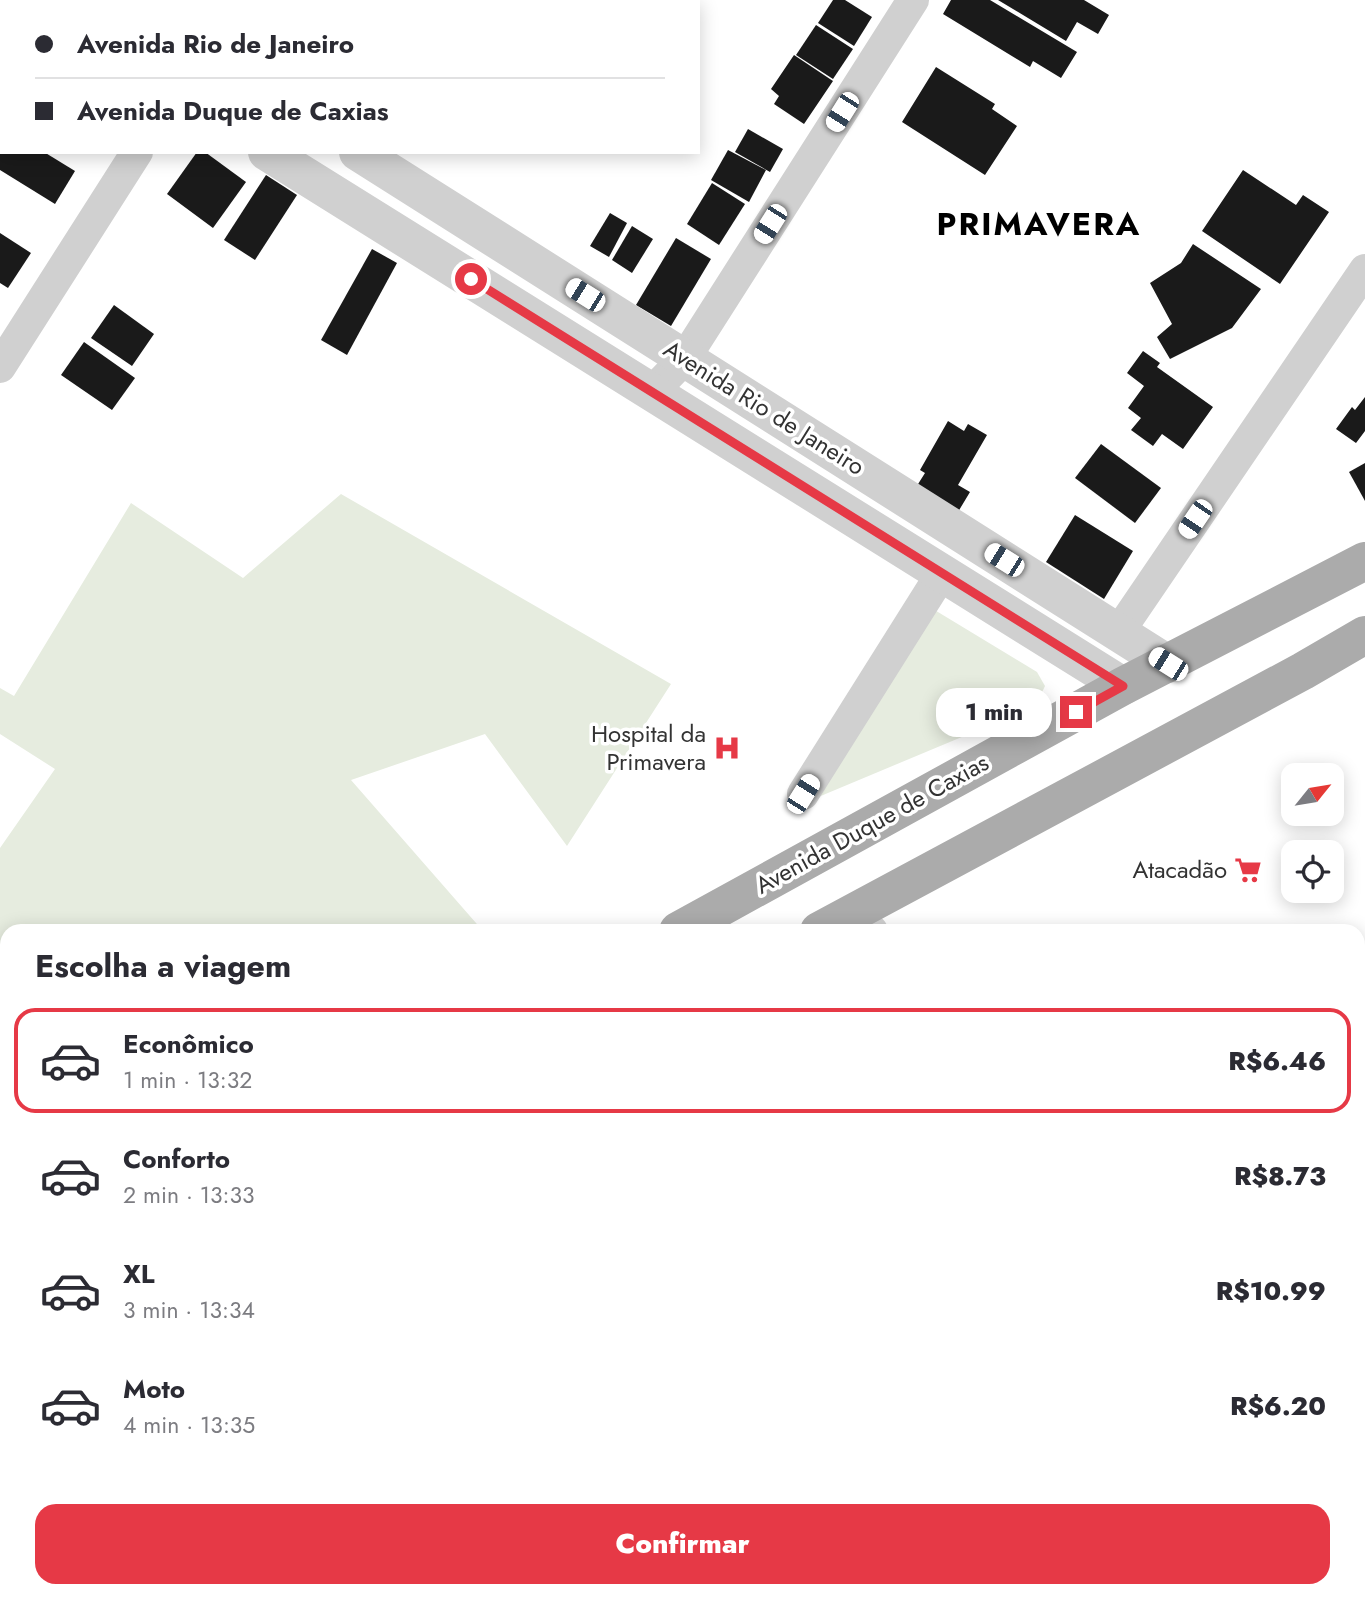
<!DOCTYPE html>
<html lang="pt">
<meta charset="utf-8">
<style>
:root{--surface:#fff;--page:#f7f7f7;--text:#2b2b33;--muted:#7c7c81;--line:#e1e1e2;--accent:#e63946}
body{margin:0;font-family:Jost,sans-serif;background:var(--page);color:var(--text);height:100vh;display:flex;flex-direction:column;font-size:26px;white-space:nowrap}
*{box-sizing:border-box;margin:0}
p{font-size:23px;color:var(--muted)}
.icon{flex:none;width:38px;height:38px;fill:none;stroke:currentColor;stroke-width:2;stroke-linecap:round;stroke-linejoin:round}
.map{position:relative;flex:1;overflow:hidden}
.sheet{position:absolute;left:0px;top:924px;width:1365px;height:674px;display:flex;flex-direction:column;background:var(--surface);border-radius:21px 21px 0 0;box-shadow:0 4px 18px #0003}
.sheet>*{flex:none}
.banner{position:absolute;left:0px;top:0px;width:700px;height:154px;box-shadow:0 4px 18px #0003;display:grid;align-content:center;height:154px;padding:0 35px;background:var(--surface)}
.needle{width:46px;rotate:60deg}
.buttons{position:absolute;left:1281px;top:763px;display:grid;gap:14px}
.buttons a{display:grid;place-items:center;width:63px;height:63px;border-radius:14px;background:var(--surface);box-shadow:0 4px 18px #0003;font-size:35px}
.end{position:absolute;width:32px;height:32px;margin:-16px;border:9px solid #e63946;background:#fff;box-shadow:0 0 0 4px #fff}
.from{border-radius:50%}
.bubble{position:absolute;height:49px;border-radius:21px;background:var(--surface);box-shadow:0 4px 18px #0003;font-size:23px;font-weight:800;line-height:49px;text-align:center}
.car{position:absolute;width:21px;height:42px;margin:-21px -10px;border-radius:9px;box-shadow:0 0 5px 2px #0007;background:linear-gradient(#fff 24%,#345 0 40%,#fff 0 76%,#345 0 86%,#fff 0)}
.banner b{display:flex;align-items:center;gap:24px;height:66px;font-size:26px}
.banner b+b{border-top:2px solid var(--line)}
.banner i{width:18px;height:18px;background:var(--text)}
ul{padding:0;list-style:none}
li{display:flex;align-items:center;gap:21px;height:105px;margin:0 14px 10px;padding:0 21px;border:4px solid transparent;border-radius:21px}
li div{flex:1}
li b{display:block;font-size:26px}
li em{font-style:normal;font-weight:800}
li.current{border-color:var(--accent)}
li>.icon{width:63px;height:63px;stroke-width:1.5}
h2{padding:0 35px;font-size:32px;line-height:84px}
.button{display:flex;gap:14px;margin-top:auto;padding:14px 35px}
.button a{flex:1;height:80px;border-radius:21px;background:var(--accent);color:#fff;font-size:28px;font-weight:800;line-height:80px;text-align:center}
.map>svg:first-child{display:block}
.green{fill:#e6ecdf}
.building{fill:#1a1a1a}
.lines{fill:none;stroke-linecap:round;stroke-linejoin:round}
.minor{stroke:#d0d0d0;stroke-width:32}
.tertiary{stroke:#d0d0d0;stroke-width:38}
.primary{stroke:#ababab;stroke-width:38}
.route{stroke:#e63946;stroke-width:9}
.labels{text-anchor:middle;stroke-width:7;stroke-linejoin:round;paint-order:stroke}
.street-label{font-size:24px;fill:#333;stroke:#fff}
.poi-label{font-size:24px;fill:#333;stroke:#fff;text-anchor:end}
.district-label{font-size:32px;font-weight:bold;letter-spacing:2px;fill:#000;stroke:#fff}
</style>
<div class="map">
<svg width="1365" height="1597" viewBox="0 0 1365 1597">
<rect width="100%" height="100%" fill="#fff"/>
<!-- green -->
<g class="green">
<polygon points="341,494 671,684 567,846 485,734 351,780 483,931 7,931 7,1196 0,1186 0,848 55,769 0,734 0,688 14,696 131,503 243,578"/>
<polygon points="933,609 1037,672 1045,686 1037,703 1019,713 804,803"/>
</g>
<!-- building -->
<g class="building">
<polygon points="833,0 845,0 872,17 854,46 818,23"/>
<polygon points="951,0 990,0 1077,52 1061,78 1033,61 1030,67 943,14"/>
<polygon points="998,0 1084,0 1109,15 1098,34 1077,22 1066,41"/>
<polygon points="816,25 853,49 833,79 796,55"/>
<polygon points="794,55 833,81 804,124 774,104 779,96 771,89"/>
<polygon points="936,67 995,104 992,109 1017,126 985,175 902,122"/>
<polygon points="748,129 783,149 770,172 735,152"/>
<polygon points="728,150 766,170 749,202 711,180"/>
<polygon points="0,152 44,152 75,171 55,204 0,170"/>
<polygon points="197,152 205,152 246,182 213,228 167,194"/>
<polygon points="1243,170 1296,205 1303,195 1329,212 1280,284 1202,231"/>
<polygon points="266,175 297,195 255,260 224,240"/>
<polygon points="712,183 745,204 719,245 687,224"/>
<polygon points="610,213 627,223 609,257 590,246"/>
<polygon points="632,226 653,239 632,273 612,260"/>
<polygon points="0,233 31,253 8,288 0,283"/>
<polygon points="676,238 711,259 671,326 636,305"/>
<polygon points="1193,244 1261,289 1232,328 1170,359 1157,337 1172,324 1150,283 1181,263"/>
<polygon points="372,249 397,263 347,355 321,340"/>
<polygon points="114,305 154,334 132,366 91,338"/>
<polygon points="84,342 135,378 112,410 61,375"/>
<polygon points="1143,351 1160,363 1157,367 1213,407 1183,449 1162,434 1153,446 1131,430 1141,418 1128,408 1144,386 1127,373"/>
<polygon points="1365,397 1365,431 1356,443 1336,429 1352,407 1355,410"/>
<polygon points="948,421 964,431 968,424 987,435 958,485 970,492 955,517 913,492 925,473 920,470"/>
<polygon points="1101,444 1161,488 1135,523 1075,478"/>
<polygon points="1365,463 1365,501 1349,472"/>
<polygon points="1075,515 1133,551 1104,599 1046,562"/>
</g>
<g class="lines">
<!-- minor -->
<g class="minor">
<polyline points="235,2 236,0"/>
<polyline points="0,367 137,152"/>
<polyline points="652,392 685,358 913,0"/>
<polyline points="1118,633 1365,270"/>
<polyline points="803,794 942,573"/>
<polyline points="854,913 872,931"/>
<polyline points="1358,1256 1365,1260"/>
<polyline points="608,1597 613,1591"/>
<polyline points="1019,1597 1023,1591"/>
</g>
<!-- tertiary -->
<g class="tertiary">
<polyline points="30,0 33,2"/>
<polyline points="119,0 122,2"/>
<polyline points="267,152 1123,686"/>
<polyline points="358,152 1168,664"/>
</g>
<!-- primary -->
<g class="primary">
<polyline points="678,931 1123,686 1365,561"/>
<polyline points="819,931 1303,671 1365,635"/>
<polyline points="0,1294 7,1291"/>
<polyline points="0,1372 7,1368"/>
<polyline points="0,1459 7,1463"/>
<polyline points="0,1518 7,1522"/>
<polyline points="110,1591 119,1597"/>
<polyline points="204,1591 213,1597"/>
</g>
</g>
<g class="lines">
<!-- route -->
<polyline class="route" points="471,279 1123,686 1076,712"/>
</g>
<!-- icons -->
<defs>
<symbol id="hospital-bare" viewBox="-9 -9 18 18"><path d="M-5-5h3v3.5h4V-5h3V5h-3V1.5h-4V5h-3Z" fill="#e63946" stroke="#fff" stroke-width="2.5" paint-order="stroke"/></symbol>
<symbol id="supermarket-bare" viewBox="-9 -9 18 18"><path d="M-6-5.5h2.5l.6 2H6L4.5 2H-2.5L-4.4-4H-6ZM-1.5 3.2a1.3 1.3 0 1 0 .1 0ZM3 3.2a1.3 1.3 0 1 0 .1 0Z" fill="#e63946" stroke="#fff" stroke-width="2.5" paint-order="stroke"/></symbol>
</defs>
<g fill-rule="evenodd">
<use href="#hospital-bare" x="708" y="729" width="38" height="38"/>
<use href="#supermarket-bare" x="1229" y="851" width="38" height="38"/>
</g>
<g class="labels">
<!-- street labels -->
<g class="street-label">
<text transform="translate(764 408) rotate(32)" y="8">Avenida Rio de Janeiro</text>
<text transform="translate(872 824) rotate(-29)" y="8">Avenida Duque de Caxias</text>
</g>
<!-- poi labels -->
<g class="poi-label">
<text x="706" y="742">Hospital da<tspan x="706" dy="28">Primavera</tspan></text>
<text x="1227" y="878">Atacadão</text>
</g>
<!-- district labels -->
<g class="district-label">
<text x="1039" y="235">PRIMAVERA</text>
</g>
</g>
</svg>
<div class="buttons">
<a><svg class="needle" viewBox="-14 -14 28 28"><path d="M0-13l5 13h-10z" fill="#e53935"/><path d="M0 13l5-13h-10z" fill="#7c7c81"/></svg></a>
<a><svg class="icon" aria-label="locate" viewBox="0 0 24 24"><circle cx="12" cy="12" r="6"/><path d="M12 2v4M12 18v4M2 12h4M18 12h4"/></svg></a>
</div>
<i class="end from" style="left:471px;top:279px"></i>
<i class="end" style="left:1076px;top:712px"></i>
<div class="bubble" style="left:936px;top:688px;width:116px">1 min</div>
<i class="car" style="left:842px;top:112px;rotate:212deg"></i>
<i class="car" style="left:770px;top:224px;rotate:212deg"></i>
<i class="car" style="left:585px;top:295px;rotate:302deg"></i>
<i class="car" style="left:1195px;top:519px;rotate:214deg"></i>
<i class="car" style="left:1004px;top:560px;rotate:302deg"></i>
<i class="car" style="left:1168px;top:664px;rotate:302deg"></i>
<i class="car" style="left:803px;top:794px;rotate:32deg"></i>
<div class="banner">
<b><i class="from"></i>Avenida Rio de Janeiro</b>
<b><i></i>Avenida Duque de Caxias</b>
</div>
<section class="sheet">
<h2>Escolha a viagem</h2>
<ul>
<li class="current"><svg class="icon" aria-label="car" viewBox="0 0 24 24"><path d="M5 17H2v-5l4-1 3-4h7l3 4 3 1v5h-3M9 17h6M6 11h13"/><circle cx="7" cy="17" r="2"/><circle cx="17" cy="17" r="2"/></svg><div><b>Econômico</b><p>1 min · 13:32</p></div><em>R$6.46</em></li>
<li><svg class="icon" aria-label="car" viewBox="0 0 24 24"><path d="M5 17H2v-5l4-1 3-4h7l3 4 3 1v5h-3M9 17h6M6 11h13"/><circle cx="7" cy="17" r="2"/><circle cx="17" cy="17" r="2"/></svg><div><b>Conforto</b><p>2 min · 13:33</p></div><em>R$8.73</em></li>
<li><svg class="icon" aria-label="car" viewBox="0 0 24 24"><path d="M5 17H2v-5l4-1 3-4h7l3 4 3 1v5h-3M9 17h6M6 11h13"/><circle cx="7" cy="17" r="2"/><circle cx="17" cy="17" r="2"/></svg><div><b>XL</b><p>3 min · 13:34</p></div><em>R$10.99</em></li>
<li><svg class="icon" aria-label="car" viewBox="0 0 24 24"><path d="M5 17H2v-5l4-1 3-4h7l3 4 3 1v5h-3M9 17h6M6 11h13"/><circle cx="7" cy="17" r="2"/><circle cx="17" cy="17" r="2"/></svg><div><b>Moto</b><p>4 min · 13:35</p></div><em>R$6.20</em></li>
</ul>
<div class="button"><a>Confirmar</a></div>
</section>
</div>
